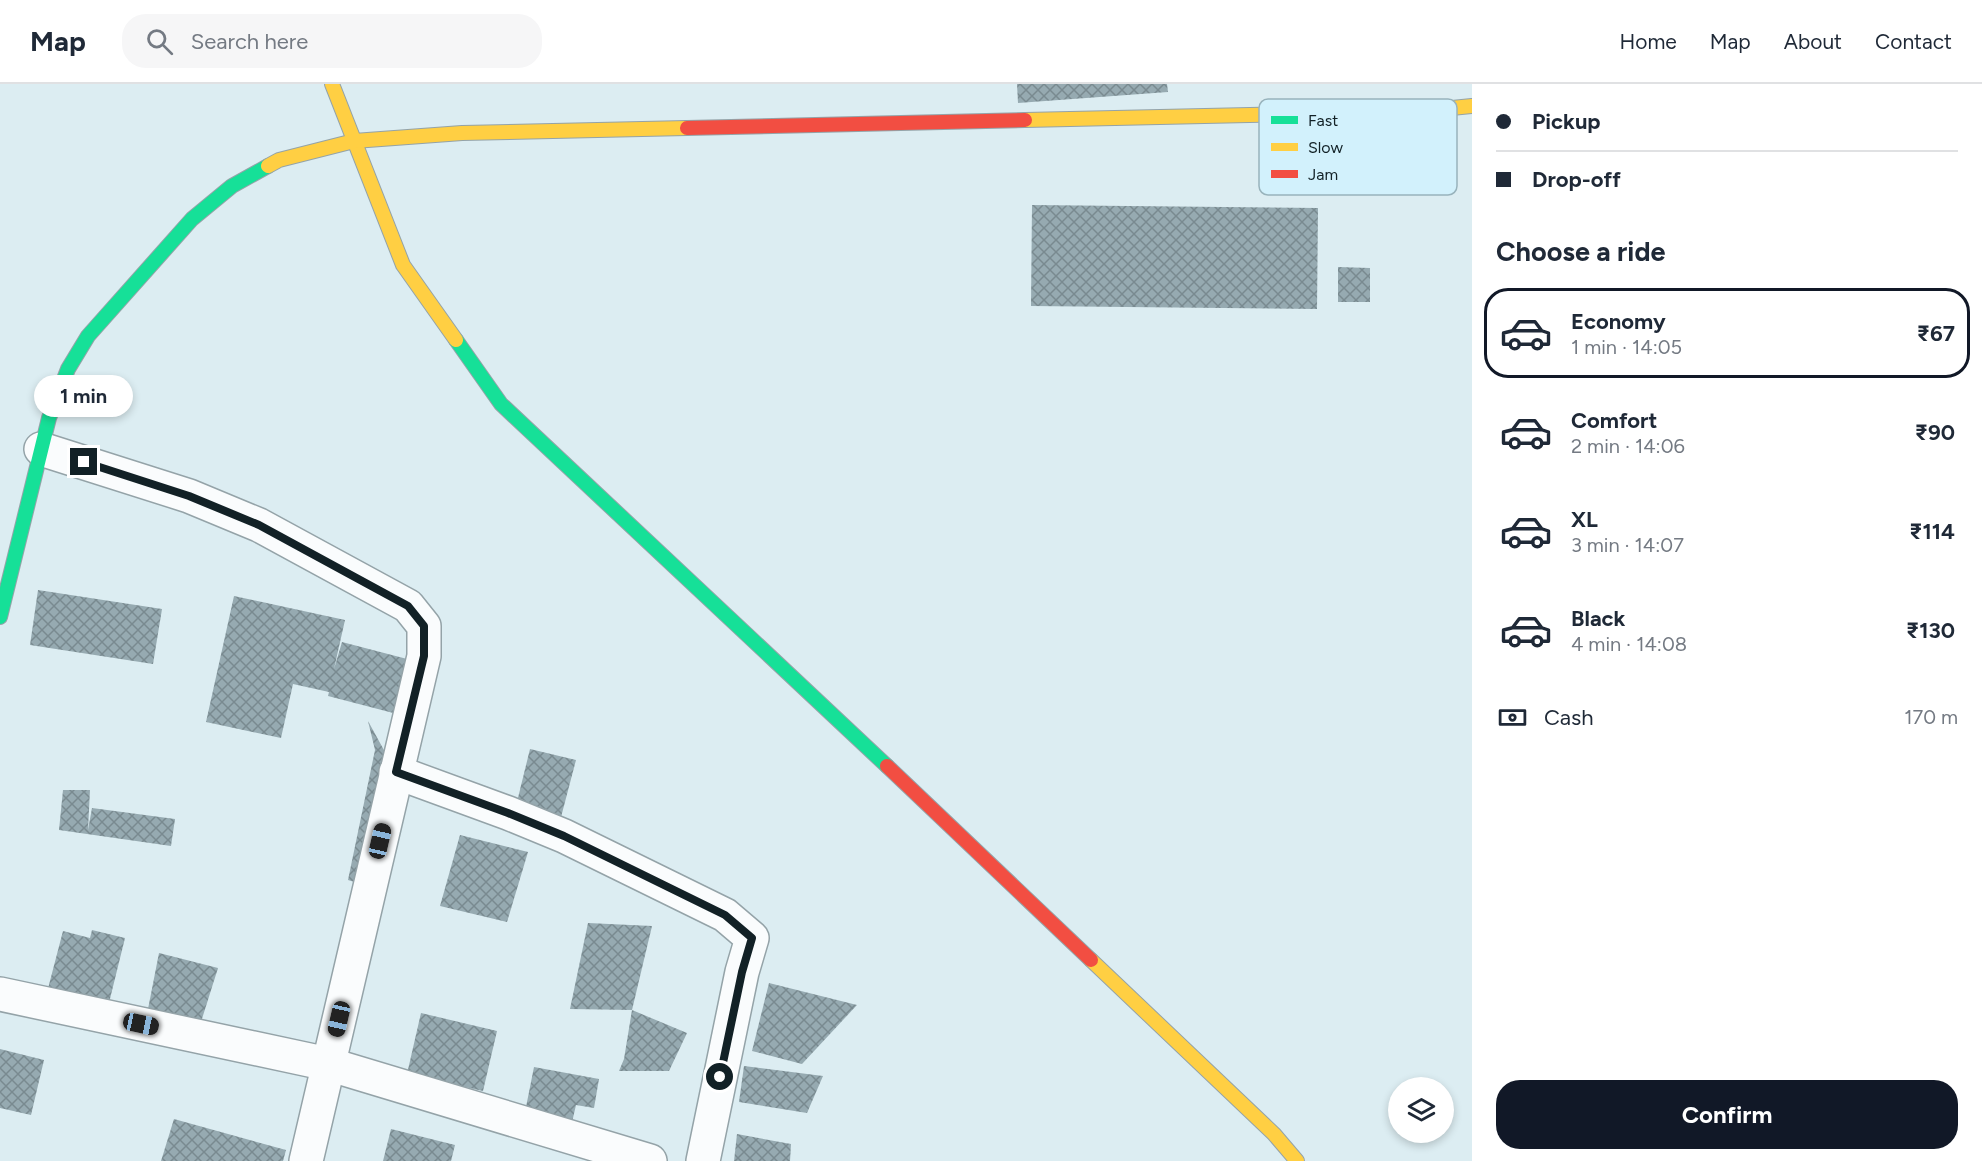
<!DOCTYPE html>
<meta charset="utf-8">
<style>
:root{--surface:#fff;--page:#f6f6f7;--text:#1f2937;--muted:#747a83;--line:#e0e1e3;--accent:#111827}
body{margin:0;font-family:Figtree,sans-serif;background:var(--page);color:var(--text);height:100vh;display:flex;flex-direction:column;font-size:22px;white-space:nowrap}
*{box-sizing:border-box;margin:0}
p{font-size:20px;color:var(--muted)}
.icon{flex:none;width:33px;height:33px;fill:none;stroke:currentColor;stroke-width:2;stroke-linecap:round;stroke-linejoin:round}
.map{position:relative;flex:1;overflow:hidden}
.details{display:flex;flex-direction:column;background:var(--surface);width:510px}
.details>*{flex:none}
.banner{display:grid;align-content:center;height:132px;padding:0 24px;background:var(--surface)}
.tools{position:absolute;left:1388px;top:993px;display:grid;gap:12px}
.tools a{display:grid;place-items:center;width:66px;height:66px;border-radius:50%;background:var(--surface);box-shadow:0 3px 9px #0003;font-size:30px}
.end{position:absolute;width:27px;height:27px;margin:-14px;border:8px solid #122126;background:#fff;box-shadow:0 0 0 3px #fff}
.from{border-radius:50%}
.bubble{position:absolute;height:42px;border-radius:21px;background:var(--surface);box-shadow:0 3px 9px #0003;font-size:20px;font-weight:700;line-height:42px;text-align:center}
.car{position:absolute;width:18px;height:36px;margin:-18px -9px;border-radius:8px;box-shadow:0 0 4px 2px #0007;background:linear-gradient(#222 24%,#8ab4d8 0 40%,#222 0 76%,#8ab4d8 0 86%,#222 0)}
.banner b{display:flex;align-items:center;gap:21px;height:57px;font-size:22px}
.banner b+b{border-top:2px solid var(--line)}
.banner i{width:15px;height:15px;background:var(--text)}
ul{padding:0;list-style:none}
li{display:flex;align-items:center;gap:18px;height:90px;margin:0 12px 9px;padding:0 12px;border:3px solid transparent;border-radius:24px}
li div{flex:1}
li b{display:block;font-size:22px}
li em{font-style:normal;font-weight:700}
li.current{border-color:var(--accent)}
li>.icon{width:54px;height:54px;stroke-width:1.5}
h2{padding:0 24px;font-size:27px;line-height:72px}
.pay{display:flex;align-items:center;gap:15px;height:66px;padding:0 24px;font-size:22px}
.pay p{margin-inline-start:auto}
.button{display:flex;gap:12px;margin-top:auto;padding:12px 24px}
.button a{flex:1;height:69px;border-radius:24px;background:var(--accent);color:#fff;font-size:24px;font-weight:700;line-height:69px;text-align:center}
header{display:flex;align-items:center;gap:36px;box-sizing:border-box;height:84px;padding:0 30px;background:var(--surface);border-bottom:2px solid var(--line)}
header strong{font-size:28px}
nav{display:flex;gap:33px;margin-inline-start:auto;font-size:21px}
.search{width:420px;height:54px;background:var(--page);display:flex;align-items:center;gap:15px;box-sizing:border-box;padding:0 21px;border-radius:24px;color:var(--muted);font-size:22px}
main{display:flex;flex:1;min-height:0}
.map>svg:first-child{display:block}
.building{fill:url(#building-cross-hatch)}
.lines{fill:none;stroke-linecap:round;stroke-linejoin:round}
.street-casing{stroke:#94a3a8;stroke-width:36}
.fast-casing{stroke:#94a3a8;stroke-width:16}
.slow-casing{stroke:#94a3a8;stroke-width:16}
.jam-casing{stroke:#94a3a8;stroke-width:16}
.street{stroke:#fafcfd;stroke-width:33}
.fast{stroke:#16e098;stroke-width:14}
.slow{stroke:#ffcf43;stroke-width:14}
.jam{stroke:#f24e42;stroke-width:14}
.route{stroke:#122126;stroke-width:8}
.key{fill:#d2f1fc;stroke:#98b3bc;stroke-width:1.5}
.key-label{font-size:16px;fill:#122126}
</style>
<header>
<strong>Map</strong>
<div class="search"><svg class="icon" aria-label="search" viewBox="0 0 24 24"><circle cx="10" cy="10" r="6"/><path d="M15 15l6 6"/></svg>Search here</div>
<nav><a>Home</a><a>Map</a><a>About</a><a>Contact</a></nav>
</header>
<main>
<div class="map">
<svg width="1472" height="1077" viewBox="0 0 1472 1077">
<defs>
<pattern id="building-cross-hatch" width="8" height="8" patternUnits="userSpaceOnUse" patternTransform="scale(1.5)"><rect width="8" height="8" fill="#96aab1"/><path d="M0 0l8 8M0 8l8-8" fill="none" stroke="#798a90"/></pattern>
</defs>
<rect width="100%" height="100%" fill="#dcedf2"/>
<!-- building -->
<g class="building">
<polygon points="1017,0 1167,0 1168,8 1018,19"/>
<polygon points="1032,121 1318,124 1317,225 1031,222"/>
<polygon points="1338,183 1370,184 1370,218 1338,218"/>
<polygon points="38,506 162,525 153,580 30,561"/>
<polygon points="234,512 345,536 334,585 342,558 411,576 397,630 328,612 329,608 293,600 281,654 206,638"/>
<polygon points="368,637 396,688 370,803 348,796 375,666"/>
<polygon points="530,665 576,676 560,737 515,726"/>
<polygon points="63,706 90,706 88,746 92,724 175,735 171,762 59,746"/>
<polygon points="460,751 528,768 507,838 440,822"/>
<polygon points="588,839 652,842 632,926 570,925"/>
<polygon points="92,846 125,854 106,931 45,916 63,847 90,854"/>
<polygon points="159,869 218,884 201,938 148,925"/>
<polygon points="769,899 857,921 802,980 752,967"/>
<polygon points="632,926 687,949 669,987 619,987 624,975"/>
<polygon points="421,929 497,947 483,1007 407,990"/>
<polygon points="0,965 44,976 31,1031 0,1024"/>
<polygon points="744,982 823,992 807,1029 739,1018"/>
<polygon points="534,983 599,995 594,1024 576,1021 570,1047 523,1038"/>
<polygon points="174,1035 286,1066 283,1077 161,1077"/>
<polygon points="391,1045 455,1061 451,1077 383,1077"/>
<polygon points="737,1050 791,1060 790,1077 734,1077"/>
</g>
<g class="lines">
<defs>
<g id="street">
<polyline points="41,365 189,412 259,441 408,522 424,542 424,572 306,1077"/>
<polyline points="396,688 508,729 564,752 725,831 752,854 742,888 703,1077"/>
<polyline points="0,910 328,980 650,1077"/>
</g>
<g id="fast">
<polyline points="456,256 501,320 887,682"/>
<polyline points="0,533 49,334 68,285 88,252 192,135 232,102 268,82"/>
</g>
<g id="slow">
<polyline points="332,0 403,181 456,256"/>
<polyline points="1025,36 1422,27 1472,22"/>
<polyline points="268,82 279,76 354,57 462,49 687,44"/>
<polyline points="1091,876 1274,1050 1297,1077"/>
</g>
<g id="jam">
<polyline points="687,44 1025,36"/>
<polyline points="887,682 1091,876"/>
</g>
</defs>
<!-- street casing -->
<use href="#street" class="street-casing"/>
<!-- fast casing -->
<use href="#fast" class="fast-casing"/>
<!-- slow casing -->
<use href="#slow" class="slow-casing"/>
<!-- jam casing -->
<use href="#jam" class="jam-casing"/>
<!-- street -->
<use href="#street" class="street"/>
<!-- fast -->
<use href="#fast" class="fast"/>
<!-- slow -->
<use href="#slow" class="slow"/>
<!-- jam -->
<use href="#jam" class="jam"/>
</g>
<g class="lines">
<!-- route -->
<polyline class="route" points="84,378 189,412 259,441 408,522 424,542 424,572 396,688 508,729 564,752 725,831 752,854 742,888 720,993"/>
</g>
<!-- legend -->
<rect x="1259" y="15" width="198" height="96" rx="9" class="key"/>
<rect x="1271" y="32" width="27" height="8" fill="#16e098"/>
<rect x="1271" y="59" width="27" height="8" fill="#ffcf43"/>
<rect x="1271" y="86" width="27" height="8" fill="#f24e42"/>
<g class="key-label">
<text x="1308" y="42">Fast</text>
<text x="1308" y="69">Slow</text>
<text x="1308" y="96">Jam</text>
</g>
</svg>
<div class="tools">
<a><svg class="icon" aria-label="layers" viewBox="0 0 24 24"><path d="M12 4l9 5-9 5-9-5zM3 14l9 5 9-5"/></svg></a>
</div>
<i class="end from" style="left:720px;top:993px"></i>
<i class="end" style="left:84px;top:378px"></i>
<div class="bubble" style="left:34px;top:291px;width:99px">1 min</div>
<i class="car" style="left:380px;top:757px;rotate:13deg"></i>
<i class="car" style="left:339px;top:935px;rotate:193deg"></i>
<i class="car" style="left:141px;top:940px;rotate:102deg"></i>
</div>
<section class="details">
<div class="banner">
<b><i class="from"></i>Pickup</b>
<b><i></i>Drop-off</b>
</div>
<h2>Choose a ride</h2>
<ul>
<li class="current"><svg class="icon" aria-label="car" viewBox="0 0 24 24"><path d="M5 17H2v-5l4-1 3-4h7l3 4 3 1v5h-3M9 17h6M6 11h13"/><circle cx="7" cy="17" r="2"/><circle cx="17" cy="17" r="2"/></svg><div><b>Economy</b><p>1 min · 14:05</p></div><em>₹67</em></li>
<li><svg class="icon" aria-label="car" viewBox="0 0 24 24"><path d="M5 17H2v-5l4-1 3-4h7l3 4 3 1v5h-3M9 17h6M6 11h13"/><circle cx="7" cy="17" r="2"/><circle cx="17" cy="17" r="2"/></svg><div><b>Comfort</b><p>2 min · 14:06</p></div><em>₹90</em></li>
<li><svg class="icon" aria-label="car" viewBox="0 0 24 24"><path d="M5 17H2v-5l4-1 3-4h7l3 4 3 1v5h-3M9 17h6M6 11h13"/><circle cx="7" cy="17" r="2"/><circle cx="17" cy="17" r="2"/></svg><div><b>XL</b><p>3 min · 14:07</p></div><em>₹114</em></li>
<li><svg class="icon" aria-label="car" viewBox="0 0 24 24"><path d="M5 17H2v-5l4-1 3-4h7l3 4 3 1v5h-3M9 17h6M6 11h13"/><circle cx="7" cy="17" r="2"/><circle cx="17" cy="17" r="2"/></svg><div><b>Black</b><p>4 min · 14:08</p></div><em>₹130</em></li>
</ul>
<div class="pay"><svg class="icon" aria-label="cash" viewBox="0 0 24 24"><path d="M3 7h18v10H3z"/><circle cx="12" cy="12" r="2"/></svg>Cash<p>170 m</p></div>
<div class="button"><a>Confirm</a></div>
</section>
</main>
